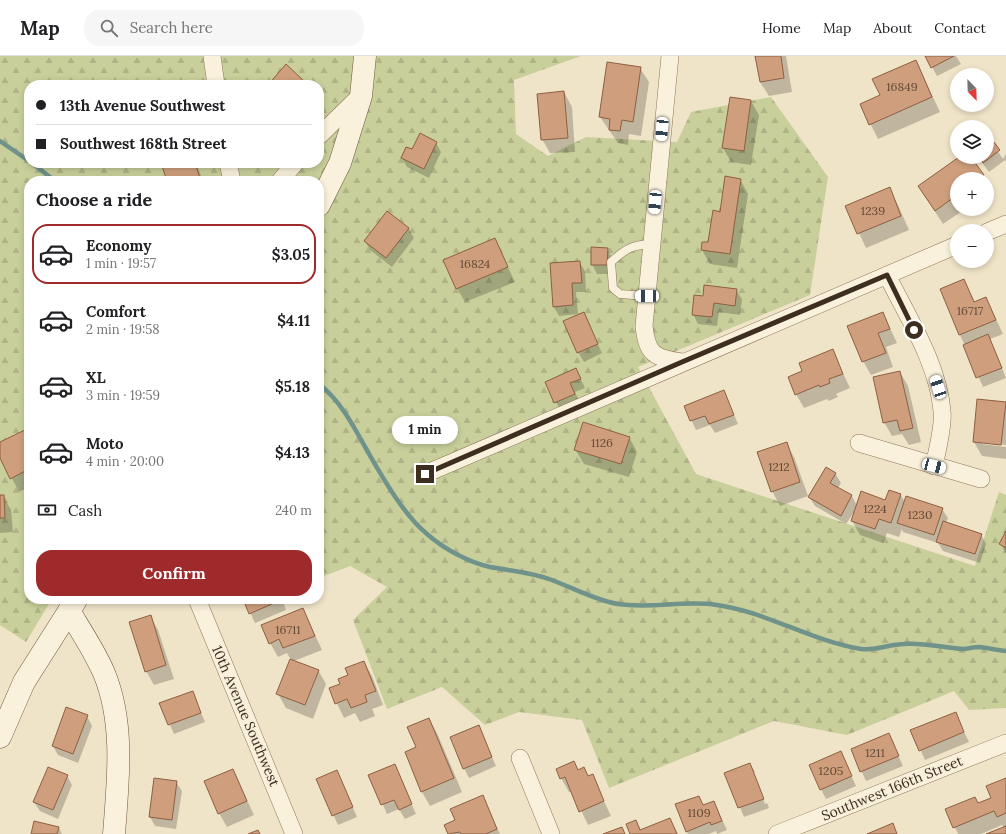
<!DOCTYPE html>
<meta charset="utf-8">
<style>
:root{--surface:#fff;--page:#f6f6f6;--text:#202124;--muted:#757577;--line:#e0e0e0;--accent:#9e2a2b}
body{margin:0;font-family:Lora,serif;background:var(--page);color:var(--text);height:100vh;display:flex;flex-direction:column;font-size:15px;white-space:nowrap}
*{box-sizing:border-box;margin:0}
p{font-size:13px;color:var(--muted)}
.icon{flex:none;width:22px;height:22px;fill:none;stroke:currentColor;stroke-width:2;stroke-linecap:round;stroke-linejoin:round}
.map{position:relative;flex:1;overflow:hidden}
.sheet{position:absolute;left:24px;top:120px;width:300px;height:428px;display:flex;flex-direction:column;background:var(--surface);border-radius:16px;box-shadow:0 2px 6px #0003}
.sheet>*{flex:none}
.banner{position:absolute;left:24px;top:24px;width:300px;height:88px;border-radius:16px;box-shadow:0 2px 6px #0003;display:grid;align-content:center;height:88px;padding:0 12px;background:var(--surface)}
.needle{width:26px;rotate:157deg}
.buttons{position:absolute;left:950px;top:12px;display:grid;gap:8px}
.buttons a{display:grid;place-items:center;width:44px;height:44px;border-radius:50%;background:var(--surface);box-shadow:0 2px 6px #0003;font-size:20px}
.end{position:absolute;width:18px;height:18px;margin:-9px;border:5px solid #3d2e20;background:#fff;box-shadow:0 0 0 2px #fff}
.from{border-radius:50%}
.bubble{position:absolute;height:28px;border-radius:14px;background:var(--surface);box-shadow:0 2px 6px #0003;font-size:13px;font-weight:700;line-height:28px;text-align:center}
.car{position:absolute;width:12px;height:24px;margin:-12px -6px;border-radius:5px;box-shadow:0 0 3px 1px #0007;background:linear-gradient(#fff 24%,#345 0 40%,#fff 0 76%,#345 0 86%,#fff 0)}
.banner b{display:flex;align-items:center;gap:14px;height:38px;font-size:15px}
.banner b+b{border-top:1px solid var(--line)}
.banner i{width:10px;height:10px;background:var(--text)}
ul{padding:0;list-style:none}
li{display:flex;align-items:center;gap:12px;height:60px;margin:0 8px 6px;padding:0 4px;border:2px solid transparent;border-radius:16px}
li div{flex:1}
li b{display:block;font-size:15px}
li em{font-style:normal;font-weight:700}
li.on{border-color:var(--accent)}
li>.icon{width:36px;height:36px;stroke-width:1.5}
h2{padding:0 12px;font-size:18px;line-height:48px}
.pay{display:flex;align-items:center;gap:10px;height:44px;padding:0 12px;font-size:15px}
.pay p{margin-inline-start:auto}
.button{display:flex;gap:8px;margin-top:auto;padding:8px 12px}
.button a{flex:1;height:46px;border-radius:16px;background:var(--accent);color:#fff;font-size:16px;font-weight:700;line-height:46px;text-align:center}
header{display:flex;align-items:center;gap:24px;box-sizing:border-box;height:56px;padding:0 20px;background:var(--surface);border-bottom:1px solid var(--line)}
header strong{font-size:19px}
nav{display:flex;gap:22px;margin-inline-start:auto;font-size:14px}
.search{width:280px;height:36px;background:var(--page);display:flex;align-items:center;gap:10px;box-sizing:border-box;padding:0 14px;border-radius:16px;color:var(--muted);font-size:15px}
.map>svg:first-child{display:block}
.forest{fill:url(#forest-firs);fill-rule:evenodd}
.shadow{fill:#0003}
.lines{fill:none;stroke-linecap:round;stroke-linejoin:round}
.stream{stroke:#6f938a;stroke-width:4.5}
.building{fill:#cf9f7d;stroke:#8d5f41}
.lane-casing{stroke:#8d765c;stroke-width:9}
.street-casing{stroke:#8d765c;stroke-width:18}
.secondary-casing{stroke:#6f573f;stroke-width:23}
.lane{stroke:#faf1dc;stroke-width:8}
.street{stroke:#faf1dc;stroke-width:17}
.secondary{stroke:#faf1dc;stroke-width:22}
.route{stroke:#3d2e20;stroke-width:5}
.labels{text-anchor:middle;stroke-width:3;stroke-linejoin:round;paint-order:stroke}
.number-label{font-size:12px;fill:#624a37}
.street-label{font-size:14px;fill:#3d2e20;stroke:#f7eed8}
</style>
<header>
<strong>Map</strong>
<div class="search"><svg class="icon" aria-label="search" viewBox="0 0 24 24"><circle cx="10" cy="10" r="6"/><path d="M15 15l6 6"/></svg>Search here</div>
<nav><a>Home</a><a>Map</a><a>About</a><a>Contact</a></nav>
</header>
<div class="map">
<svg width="1006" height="778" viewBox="0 0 1006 778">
<defs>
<pattern id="forest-firs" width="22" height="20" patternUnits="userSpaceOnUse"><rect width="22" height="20" fill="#c9cf9b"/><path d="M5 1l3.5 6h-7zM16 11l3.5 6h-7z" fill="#aeb285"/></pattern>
</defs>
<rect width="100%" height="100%" fill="#f0e4c8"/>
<!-- forest -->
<path class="forest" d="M0 0H581L514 24 516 78 548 100 586 81 677 86 691 56 771 41 828 121 810 239 638 311 696 418 975 510 999 436 1006 439V652L969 654 954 635 847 679 774 665 609 732 582 664 519 656 485 669 442 631 387 653 353 564 387 531 350 510 319 522V125H29V543H52L26 586 0 569ZM29 29H319V107H29Z"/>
<!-- shadow -->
<g class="shadow">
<polygon points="756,0 786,0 792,36 769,40 760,26"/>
<polygon points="926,0 956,0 961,8 937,20"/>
<polygon points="916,5 940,56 878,83 861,49 881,40"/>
<polygon points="640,12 649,26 641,80 629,78 628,89 618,87 600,61"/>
<polygon points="564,36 572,51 575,96 550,97 542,83"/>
<polygon points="751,45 759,59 751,109 731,106 723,92"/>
<polygon points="987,79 1003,103 1006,98 1006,106 1005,104 989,116 978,101 987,101"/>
<polygon points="436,87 441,96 429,122 407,111 402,102"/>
<polygon points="961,101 970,101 985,123 957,123 957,153 965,153 943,168 919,131"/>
<polygon points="163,107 196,107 203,125 168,125"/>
<polygon points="740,123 748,138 737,212 710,208 702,194 709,188 721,157"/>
<polygon points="987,126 992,134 987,137"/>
<polygon points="889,133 897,147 909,174 866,192 847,151"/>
<polygon points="387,156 409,173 414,182 392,211 370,194 365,185"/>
<polygon points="495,184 515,226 465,246 457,232"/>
<polygon points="607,193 612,202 612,218 597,218 592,208"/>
<polygon points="579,206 585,215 586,236 576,236 578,258 559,260 554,251"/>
<polygon points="964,224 975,246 986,242 1003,278 990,283 1006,322 983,331 960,279"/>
<polygon points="736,234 742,243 740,259 719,256 717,270 698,268 693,258 704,241"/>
<polygon points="583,257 602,297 584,306 578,296"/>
<polygon points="883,257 897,287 886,291 893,311 871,319 863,305"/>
<polygon points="832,294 850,332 836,338 838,341 829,345 827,343 804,352 796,338 803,315"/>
<polygon points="576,313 585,332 575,336 580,347 561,356 546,326"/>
<polygon points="900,316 908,330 921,386 909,389 902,378 892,380 884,366"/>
<polygon points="724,336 738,368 715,377 710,369 696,374 685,350"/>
<polygon points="978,344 1005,347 1006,348 1006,389 982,386 982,388 1006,391 1006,403 982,400 974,386"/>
<polygon points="29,373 29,431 19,436 0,399 0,387"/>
<polygon points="629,381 637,396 629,421 584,408 575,393"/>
<polygon points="786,387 794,401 808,440 780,450 772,435"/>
<polygon points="835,417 841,427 838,432 852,440 857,450 886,445 900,438 905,446 942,453 948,462 946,467 981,478 986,488 980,507 943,495 938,487 903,476 902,473 899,481 887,477 883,487 860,479 852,465 856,453 846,468 815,450 809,441"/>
<polygon points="0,440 3,440 11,454 13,476 0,477"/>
<polygon points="1006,477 1006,498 1001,488"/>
<polygon points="244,543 282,543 286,554 255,567"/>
<polygon points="303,553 322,594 294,605 318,614 326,628 313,663 286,652 278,638 291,604 287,597 278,601 270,587"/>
<polygon points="150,560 158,574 174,623 154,629 146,615"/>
<polygon points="364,606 372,620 383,649 372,653 375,660 360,666 355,657 344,662 330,633 341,629"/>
<polygon points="192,636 205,666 174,678 161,648"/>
<polygon points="955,657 969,686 925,704 912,675"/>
<polygon points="87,660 92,670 78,707 58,699 53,690"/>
<polygon points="429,663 437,677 462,736 430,750 422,736 406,696 417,692"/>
<polygon points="478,670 496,710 469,722 464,712"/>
<polygon points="888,678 903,710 866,725 852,694"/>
<polygon points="841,697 856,730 826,743 821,733"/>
<polygon points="574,706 578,715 584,712 589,721 592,720 611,760 588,769 572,735 569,736 561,722"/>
<polygon points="750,708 755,716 753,716 765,748 767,747 769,752 744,761 726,717"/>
<polygon points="394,709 416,758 405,763 399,753 387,758 370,719"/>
<polygon points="233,714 254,759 227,771 219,757"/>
<polygon points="337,715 357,761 338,769 317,723"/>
<polygon points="67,720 72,729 58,763 40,755 34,746"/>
<polygon points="1006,723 1006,778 988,778 1004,772 1002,769 981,778 958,778 947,754 978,748 993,742"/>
<polygon points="176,726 182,735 176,773 155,770 150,761"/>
<polygon points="483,741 500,778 449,778 445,769 456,765"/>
<polygon points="698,741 704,750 714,746 727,774 717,778 716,775 709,778 688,778 687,775"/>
<polygon points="670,763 678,778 631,778 636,765 641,774"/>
<polygon points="59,772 62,778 32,778"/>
</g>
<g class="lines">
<!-- stream -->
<g class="stream">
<polyline points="0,85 29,105"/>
<polyline points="32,107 55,125"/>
<path d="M319 328C342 346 355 373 369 398 384 424 404 459 427 478 444 493 468 506 490 511 511 515 531 516 552 524 573 532 595 544 618 548 651 553 684 544 717 549 767 556 811 585 861 593 874 595 890 588 904 588 923 586 943 592 963 593 968 593 973 591 979 591 988 592 997 594 1006 595"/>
</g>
</g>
<!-- building -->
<g class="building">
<polygon points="755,0 781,0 784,22 760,26"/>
<polygon points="925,0 954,0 931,12"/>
<polygon points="916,4 932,41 869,69 860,48 880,39 872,23"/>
<polygon points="607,6 641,11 633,66 622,64 620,75 609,74 610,63 599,61"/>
<polygon points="286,8 305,26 302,29 268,29"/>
<polygon points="564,35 568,82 541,84 537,38"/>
<polygon points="730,41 751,44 744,95 722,92"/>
<polygon points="420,77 437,86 424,113 401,102 406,91 412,93"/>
<polygon points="987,77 1000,94 983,107 979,101 987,101"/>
<polygon points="959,101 971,101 984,119 980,123 957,123 957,139 935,155 918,130"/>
<polygon points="161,107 195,107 201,125 167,125"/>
<polygon points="725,120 741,123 730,198 701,194 702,186 708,186 713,154 720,156"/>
<polygon points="890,131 901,160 857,178 845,150"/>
<polygon points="387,155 409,172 386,202 364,185"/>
<polygon points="495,182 508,211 456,233 443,204"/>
<polygon points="591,191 608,192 607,209 591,209"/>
<polygon points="580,205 582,227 572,227 573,249 553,251 550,207"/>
<polygon points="964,223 974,246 986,241 996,264 959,279 940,233"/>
<polygon points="704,229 737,233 735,250 714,247 712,261 692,259 694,239 703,240"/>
<polygon points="584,256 598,288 577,297 563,265"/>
<polygon points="883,256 890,273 878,277 886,297 862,306 847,270"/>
<polygon points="988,278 1002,312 976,322 963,289"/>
<polygon points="833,293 843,318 829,323 830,327 820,331 819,329 795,339 788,321 802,315 799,307"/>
<polygon points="576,312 581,323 570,327 575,338 554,347 545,326"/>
<polygon points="900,315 913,372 900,375 897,364 883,367 873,321"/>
<polygon points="724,334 734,359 709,368 705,360 690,365 684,350"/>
<polygon points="977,343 1006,346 1001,389 973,386"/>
<polygon points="583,366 630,381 621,408 574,394"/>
<polygon points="29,372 29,402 25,405 29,413 10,423 0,402 0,386"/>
<polygon points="787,386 800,426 771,436 757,396"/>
<polygon points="826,411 836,417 830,427 852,439 841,460 808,441"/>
<polygon points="889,434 901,438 891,467 879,463 875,473 851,465 861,435 885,444"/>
<polygon points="0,439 4,439 5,462 0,462"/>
<polygon points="906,440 943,452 934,479 897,467"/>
<polygon points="943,465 982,478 975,498 936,486"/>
<polygon points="1006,475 1006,492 999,488"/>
<polygon points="243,543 281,543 281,544 249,558"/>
<polygon points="303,552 315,580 283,592 279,583 269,588 261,569"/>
<polygon points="151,559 166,609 145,616 129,566"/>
<polygon points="290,603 319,614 305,649 276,638"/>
<polygon points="364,605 376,635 365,639 367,646 351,652 347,643 335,648 329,632 340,628 338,623 348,619 345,612"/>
<polygon points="193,635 201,657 168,669 159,647"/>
<polygon points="66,651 88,659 73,698 52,690"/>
<polygon points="956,656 964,676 919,695 910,674"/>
<polygon points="429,662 454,722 421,736 405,696 416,691 407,671"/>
<polygon points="479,669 492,701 463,713 450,681"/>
<polygon points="889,677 899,700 860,716 851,693"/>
<polygon points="841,695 852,720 820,734 809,709"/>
<polygon points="574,705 578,714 584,711 588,720 593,718 604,745 579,756 565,721 560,723 556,713"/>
<polygon points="750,707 764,743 738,752 724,717"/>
<polygon points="395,708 412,748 399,754 394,744 381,749 368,719"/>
<polygon points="48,711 68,719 53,754 33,746"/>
<polygon points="233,713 247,745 218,758 204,725"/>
<polygon points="337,714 353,751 332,760 316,723"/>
<polygon points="154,722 177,725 172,764 149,761"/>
<polygon points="1006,722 1006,757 997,761 994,755 953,772 945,753 975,741 978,747 991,742 986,730"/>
<polygon points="483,739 497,773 486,778 461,778 460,776 448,778 444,769 455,764 450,753"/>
<polygon points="699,740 703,749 714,745 722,765 711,769 710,766 686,776 675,748"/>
<polygon points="670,762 677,778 630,778 626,768 636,764 640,774"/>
<polygon points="34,765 59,771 57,778 31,778"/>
<polygon points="893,767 897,778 867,778"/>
<polygon points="1006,770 1006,778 986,778"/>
<polygon points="622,771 625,778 603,778"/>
<polygon points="258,774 260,778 248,778"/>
</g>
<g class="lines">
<defs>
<path id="lane" d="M647 240 620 238 613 232 611 206C625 193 632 189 651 188"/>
<g id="street">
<polyline points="212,0 216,29"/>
<path d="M670 0 644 270C647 298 654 302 682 306"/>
<polyline points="319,80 360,40"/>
<polyline points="228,107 232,125"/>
<polyline points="280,125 295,107"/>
<polyline points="987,176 1006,168"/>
<path d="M887 219C908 262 938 307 942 355 944 369 937 395 934 410"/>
<polyline points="859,387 981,423"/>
<polyline points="425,418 957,189"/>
<polyline points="197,543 294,778"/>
<polyline points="520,702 551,778"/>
<polyline points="777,778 1006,687"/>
</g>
<g id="secondary">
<polyline points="319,149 340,107 361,40 365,0"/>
<path d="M69 555C81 575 95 596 104 617 125 668 118 725 114 778"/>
<polyline points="0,681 24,626 76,544"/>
</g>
</defs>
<!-- lane casing -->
<use href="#lane" class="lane-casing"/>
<!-- street casing -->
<use href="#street" class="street-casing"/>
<!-- secondary casing -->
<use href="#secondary" class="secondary-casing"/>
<!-- lane -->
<use href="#lane" class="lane"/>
<!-- street -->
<use href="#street" class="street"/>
<!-- secondary -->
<use href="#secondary" class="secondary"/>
</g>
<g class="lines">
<!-- route -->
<polyline class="route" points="425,418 682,306 887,219 914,274"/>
</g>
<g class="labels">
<!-- number labels -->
<g class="number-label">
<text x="902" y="35">16849</text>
<text x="873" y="159">1239</text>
<text x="475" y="212">16824</text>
<text x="970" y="259">16717</text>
<text x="602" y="391">1126</text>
<text x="779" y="415">1212</text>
<text x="875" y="457">1224</text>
<text x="920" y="463">1230</text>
<text x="288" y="578">16711</text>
<text x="875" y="701">1211</text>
<text x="831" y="719">1205</text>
<text x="699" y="761">1109</text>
</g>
<!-- street labels -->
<g class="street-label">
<text transform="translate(246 660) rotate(67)" y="5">10th Avenue Southwest</text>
<text transform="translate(892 732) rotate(-22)" y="5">Southwest 166th Street</text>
</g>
</g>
</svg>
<div class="buttons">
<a><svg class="needle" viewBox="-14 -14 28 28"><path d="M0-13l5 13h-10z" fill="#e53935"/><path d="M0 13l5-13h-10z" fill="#757577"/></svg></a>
<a><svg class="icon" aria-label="layers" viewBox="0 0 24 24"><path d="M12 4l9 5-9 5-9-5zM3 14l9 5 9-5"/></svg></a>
<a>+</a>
<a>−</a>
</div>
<i class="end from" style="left:914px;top:274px"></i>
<i class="end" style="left:425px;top:418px"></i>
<div class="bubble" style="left:392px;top:360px;width:66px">1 min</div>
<i class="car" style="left:662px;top:73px;rotate:185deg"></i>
<i class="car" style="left:655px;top:146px;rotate:185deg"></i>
<i class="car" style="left:647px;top:240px;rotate:270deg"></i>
<i class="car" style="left:938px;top:331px;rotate:342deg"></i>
<i class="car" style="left:934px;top:410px;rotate:105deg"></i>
<div class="banner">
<b><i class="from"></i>13th Avenue Southwest</b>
<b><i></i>Southwest 168th Street</b>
</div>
<section class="sheet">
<h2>Choose a ride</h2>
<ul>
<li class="on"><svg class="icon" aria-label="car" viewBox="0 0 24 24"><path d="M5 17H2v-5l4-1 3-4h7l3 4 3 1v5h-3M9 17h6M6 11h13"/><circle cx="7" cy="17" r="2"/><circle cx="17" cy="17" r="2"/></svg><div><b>Economy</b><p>1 min · 19:57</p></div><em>$3.05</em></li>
<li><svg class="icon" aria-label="car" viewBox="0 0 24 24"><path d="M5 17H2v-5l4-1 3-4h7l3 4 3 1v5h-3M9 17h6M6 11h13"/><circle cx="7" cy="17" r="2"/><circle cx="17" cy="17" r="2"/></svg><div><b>Comfort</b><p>2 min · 19:58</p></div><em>$4.11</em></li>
<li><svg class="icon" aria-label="car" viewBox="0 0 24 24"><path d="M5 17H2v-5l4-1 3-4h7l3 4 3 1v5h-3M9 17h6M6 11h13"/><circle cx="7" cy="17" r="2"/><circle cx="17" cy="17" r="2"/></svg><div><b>XL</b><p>3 min · 19:59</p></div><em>$5.18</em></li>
<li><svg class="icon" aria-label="car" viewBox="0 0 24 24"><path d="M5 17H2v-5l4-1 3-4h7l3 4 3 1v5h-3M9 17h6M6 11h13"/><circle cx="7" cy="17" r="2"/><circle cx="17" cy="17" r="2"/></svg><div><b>Moto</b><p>4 min · 20:00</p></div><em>$4.13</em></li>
</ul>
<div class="pay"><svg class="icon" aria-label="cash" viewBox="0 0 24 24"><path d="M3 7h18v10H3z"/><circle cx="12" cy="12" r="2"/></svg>Cash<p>240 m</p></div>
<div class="button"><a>Confirm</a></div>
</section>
</div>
